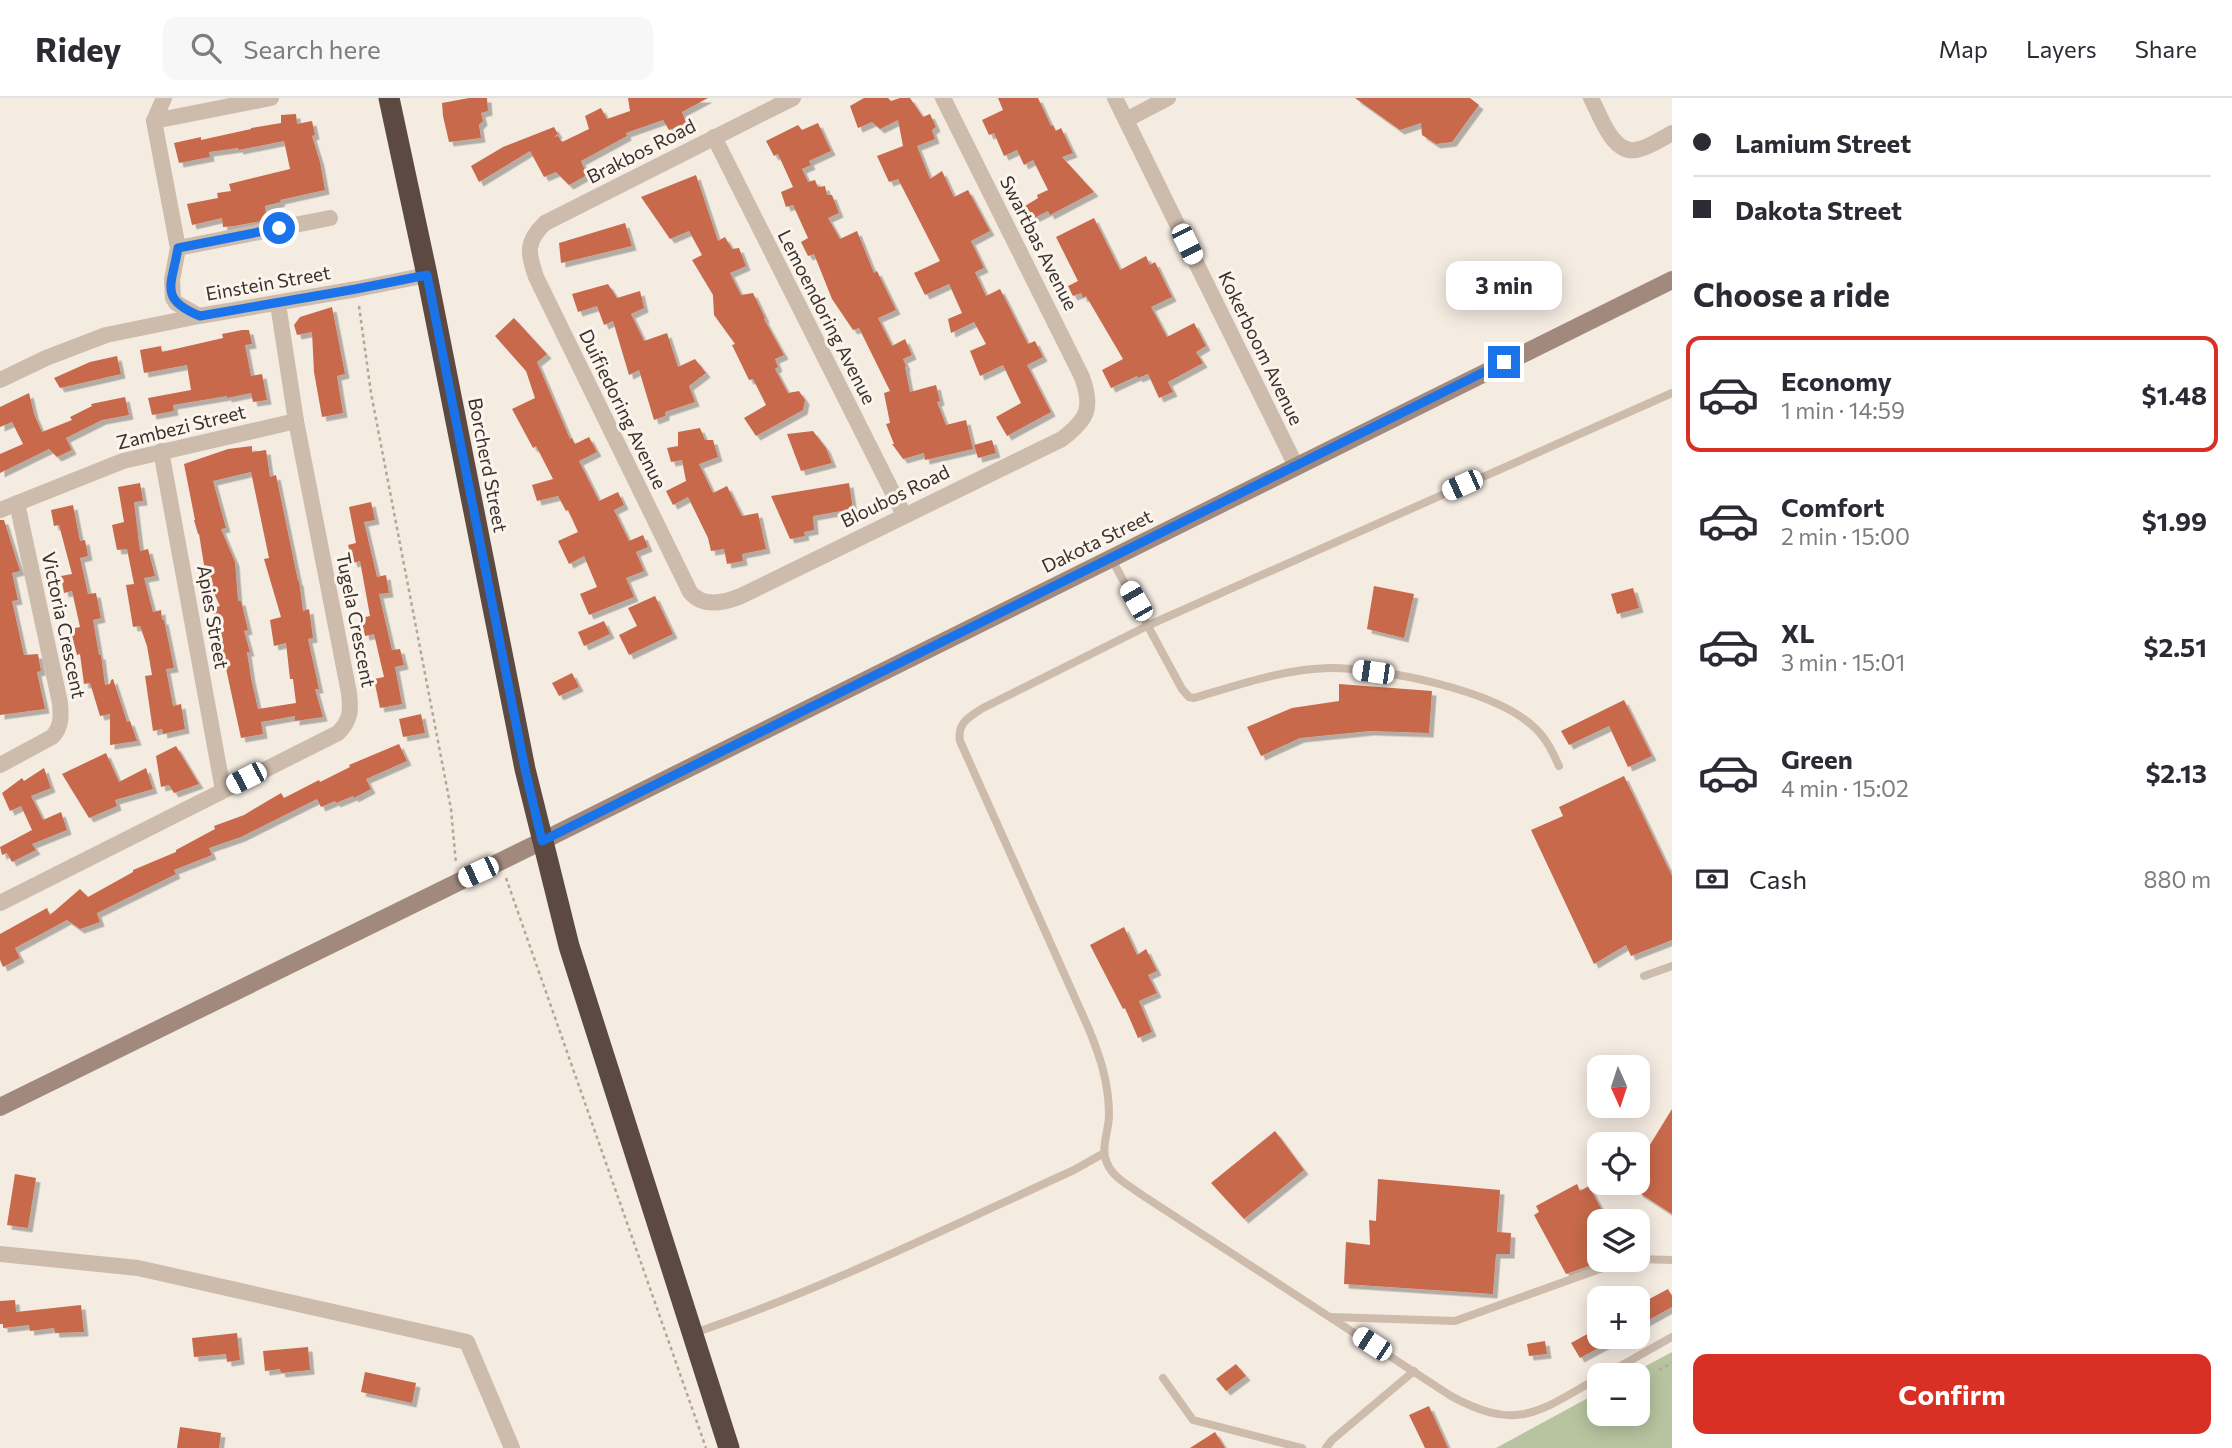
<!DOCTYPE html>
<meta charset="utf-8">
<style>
:root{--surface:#fff;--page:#f7f7f7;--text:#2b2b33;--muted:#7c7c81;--line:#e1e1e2;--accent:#d93025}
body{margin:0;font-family:Commissioner,sans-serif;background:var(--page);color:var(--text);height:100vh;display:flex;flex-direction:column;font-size:26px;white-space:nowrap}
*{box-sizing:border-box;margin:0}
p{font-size:23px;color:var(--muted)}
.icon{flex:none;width:38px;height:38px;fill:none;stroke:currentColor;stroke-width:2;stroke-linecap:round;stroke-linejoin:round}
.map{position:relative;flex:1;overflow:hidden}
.side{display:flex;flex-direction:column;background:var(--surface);width:560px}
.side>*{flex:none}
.guide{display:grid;align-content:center;height:154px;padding:0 21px;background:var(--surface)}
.needle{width:46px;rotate:177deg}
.fabs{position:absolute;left:1587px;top:957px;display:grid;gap:14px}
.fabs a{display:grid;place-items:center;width:63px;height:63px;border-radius:14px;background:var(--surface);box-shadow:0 4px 18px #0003;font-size:35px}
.end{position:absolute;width:32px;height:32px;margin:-16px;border:9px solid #1a73e8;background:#fff;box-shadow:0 0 0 4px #fff}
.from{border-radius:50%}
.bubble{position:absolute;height:49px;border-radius:14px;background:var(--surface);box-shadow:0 4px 18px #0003;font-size:23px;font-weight:700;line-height:49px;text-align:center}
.car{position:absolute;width:21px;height:42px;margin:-21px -10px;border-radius:9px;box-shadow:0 0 5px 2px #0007;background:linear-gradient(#fff 24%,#345 0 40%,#fff 0 76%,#345 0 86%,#fff 0)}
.guide b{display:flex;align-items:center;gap:24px;height:66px;font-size:26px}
.guide b+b{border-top:2px solid var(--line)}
.guide i{width:18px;height:18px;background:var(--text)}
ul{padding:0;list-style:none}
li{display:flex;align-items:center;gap:21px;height:116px;margin:0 14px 10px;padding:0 7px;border:4px solid transparent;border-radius:14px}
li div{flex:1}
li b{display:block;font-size:26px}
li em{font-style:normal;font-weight:700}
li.on{border-color:var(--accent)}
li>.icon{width:63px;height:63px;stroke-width:1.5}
h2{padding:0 21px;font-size:32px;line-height:84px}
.pay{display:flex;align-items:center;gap:18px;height:77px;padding:0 21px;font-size:26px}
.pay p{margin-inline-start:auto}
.action{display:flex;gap:14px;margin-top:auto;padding:14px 21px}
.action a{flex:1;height:80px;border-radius:14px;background:var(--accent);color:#fff;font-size:28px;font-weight:700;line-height:80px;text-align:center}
header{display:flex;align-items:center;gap:42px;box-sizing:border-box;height:98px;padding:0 35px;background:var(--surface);border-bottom:2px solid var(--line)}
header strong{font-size:33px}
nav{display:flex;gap:38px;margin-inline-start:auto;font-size:24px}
.search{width:490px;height:63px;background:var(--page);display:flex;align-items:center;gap:18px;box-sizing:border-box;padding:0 24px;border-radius:14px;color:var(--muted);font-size:26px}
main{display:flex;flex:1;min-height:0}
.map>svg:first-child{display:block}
.green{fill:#b8c4a0}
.building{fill:#c8694b;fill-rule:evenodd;filter:url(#shadow)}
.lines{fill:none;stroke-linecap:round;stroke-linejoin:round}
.path{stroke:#b9a596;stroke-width:2.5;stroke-dasharray:3.5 3.5;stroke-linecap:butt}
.lane{stroke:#cdbbac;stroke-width:8}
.street{stroke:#cdbbac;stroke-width:16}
.secondary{stroke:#a18a7d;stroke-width:18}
.highway{stroke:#5c4a42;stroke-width:21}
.route{stroke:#1a73e8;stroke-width:9}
.labels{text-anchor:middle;stroke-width:6;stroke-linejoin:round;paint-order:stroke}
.street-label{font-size:19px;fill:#3b302b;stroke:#fbf5ee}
</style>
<header>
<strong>Ridey</strong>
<div class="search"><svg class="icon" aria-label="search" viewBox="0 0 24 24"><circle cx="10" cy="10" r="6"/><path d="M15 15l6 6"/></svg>Search here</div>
<nav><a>Map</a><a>Layers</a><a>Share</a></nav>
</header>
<main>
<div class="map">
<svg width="1672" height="1350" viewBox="0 0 1672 1350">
<defs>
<filter id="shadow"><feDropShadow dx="4.5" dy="4.5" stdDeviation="0" flood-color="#0004"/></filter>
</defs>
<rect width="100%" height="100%" fill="#f4ebe1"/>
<!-- green -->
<polygon class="green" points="1672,1254 1672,1350 1496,1350 1599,1294 1600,1316 1638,1316 1638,1278 1629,1277"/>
<!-- building -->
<g class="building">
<polygon points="469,0 487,0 488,13 481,15 483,23 479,27 481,40 449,44 443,18 442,5"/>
<polygon points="628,0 708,0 682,14 686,25 669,32 663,22 626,35 627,38 581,63 587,77 569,87 556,74 544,79 530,53 479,84 471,68 503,49 554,29 558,36 554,39 558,38 562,44 589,31 585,18 601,10 607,21 630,13"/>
<polygon points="864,0 888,0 891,3 900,0 910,0 923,19 930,16 936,29 932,32 935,41 917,48 930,81 942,73 954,99 968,92 990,133 971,143 984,170 975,174 986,198 1000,191 1028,246 1035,243 1043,259 1027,267 1051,314 1007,338 996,319 1021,305 1003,267 980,278 970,253 986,246 974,224 951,235 948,221 962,215 949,186 925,197 914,175 940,163 898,81 889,84 877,58 903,48 898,22 880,31 872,24 858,30 850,8"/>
<polygon points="998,0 1038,0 1051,28 1053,27 1056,33 1061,30 1073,55 1062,59 1094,94 1050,117 1048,113 1032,121 1025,108 1038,100 1037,97 1048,92 1033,62 1024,67 1017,52 1004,58 994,35 989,37 982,22 1003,12"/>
<polygon points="1355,0 1470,0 1479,7 1452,44 1436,46 1422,37 1421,25 1400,32"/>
<polygon points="296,16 297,26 312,23 315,37 312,38 320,64 325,92 280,102 281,104 265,108 267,122 234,128 223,129 222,120 192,127 187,106 218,100 217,95 231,93 229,86 290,71 284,43 239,52 238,50 209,54 210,59 179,65 174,45 201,39 201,42 251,31 251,30 281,25 281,17"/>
<polygon points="818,25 831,53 809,63 811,67 802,71 808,84 815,82 818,89 825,88 827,97 832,97 839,115 828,120 840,141 857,133 874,175 877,173 896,212 878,220 892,248 905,241 912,257 903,261 906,268 905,269 910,294 936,287 940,303 937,304 946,327 966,322 973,351 925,362 924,355 903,361 892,346 894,346 886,326 890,325 884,295 890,293 859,230 853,232 832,201 814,156 808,158 801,144 808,140 793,107 786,109 781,94 793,89 778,56 774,58 766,43 798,27 802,32"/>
<polygon points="696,77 718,143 725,139 732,151 739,150 746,168 730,175 741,197 753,195 765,220 764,221 784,257 775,261 778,269 775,271 788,295 799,293 805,302 803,312 756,338 744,320 766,307 753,281 749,282 732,247 735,246 714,217 713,197 692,162 702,157 689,133 670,141 641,99"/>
<polygon points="1094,120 1120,172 1146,158 1150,167 1155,164 1172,199 1151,209 1167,239 1194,225 1206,248 1196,254 1203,265 1168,284 1173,294 1159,300 1148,276 1138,280 1137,278 1111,290 1102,272 1123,261 1086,198 1083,200 1081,195 1073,198 1068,188 1078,183 1056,139"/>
<polygon points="625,125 632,148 561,165 559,145"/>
<polygon points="608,186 617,200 640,193 644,210 631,216 644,243 667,235 678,269 695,261 706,275 689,288 695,304 665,314 665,318 654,322 639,272 629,277 613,223 604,227 597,208 578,214 572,196"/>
<polygon points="332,209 345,276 337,278 343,315 322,319 314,274 312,234 297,237 294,227 300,219"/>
<polygon points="514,220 547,256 537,264 570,341 572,340 575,346 589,339 597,354 579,363 599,403 618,394 624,407 614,412 629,443 643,437 648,449 636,454 644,473 626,480 634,499 589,517 580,496 597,489 584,458 569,466 558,443 578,434 568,412 566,413 558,398 537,403 532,387 553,381 536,348 533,350 512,311 535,300 526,273 495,238"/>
<polygon points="242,232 249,232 252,246 245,247 251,278 262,276 267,302 253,304 251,295 227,300 227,298 173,307 174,313 152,317 148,300 191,292 187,267 144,275 140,252 161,248 162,254 223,240 222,236"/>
<polygon points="117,258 121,276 60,290 54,280 90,264"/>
<polygon points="29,295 34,316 42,334 72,322 70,319 92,308 91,306 125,299 129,317 102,322 66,340 72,352 57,359 49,351 0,375 0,356 23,346 12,324 0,329 0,309"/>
<polygon points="700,330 705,342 713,342 718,359 699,366 713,395 727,388 742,418 758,415 766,451 742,456 743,463 727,466 724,451 711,453 708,440 688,399 673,407 666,393 686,383 682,362 671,364 667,350 678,348 678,334"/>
<polygon points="813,333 826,350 832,365 801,373 787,336"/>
<polygon points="992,342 996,355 978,360 974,347"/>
<path d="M252 348V354L266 352 270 379 276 377 298 483H299L303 513 309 511 313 540 308 541 319 591H315L323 619 295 623V618L261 624 263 636 241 640 222 552 220 550 219 526 214 522 213 510 220 508 212 491 204 467 199 436H198L194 422H195L184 366 228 351ZM251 374 269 460 264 461 281 519 270 522 274 548 286 545 290 581H293L296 605 258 611 251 580 247 554H250L244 533 248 532 241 503H238L235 464 221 431 226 430 213 383Z"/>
<polygon points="140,385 143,403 134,404 140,453 148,451 155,478 144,480 153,514 161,512 162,522 164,522 174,570 166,571 173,608 181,606 185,631 163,636 162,631 153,633 145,578 152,577 147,548 140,528 133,529 126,487 134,486 127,451 117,452 112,427 124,424 118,389"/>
<polygon points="849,385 853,411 813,418 814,432 804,434 805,438 790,441 771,398"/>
<polygon points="371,404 375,422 364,424 377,479 386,477 389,495 379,496 392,552 400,551 404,567 395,569 402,606 380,610 374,581 384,579 374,536 365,538 361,520 370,518 360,463 353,465 348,447 356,445 349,409"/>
<polygon points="73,407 80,443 85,442 88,458 80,460 88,496 96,495 101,520 93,522 99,557 101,557 105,587 110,586 111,582 113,581 127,624 130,623 137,643 110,647 110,616 100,618 90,585 84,586 80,556 77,557 70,531 80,529 72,493 64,495 61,478 72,476 59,427 54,428 51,412"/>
<polygon points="0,422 4,422 20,473 12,475 18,502 12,503 24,557 38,556 41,573 37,574 45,611 0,617"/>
<polygon points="1374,488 1414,496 1404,540 1367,531"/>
<polygon points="1633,490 1639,510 1617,516 1611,496"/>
<polygon points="655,498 673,536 629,557 619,537 637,528 628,510"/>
<polygon points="604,523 610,536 584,548 578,534"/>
<polygon points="572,575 579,589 559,598 552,585"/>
<polygon points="1339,586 1432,593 1429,635 1370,633 1300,640 1261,658 1247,629 1292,610 1339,603"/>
<polygon points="1624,602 1652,658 1628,669 1609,628 1569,647 1561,633"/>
<polygon points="421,616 425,635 403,639 399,621"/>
<polygon points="399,646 407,663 366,681 371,691 354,700 353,698 336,705 335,703 321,709 317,701 241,739 209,750 212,757 174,772 176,776 97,815 100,824 80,831 67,822 15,850 20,860 3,869 0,862 0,836 47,810 50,817 80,791 88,799 133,774 133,772 176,754 176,752 215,731 214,728 244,717 281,695 284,700 319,682 320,684 350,669 349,667"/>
<polygon points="176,648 199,686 174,695 169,687 161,689 156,658"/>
<polygon points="106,655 119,684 146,670 153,691 115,702 117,708 89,720 62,676"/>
<polygon points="44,670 51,690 31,698 43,722 61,714 67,732 32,746 36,752 12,764 7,755 2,757 0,749 32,732 21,708 10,713 2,695 22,680 24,683"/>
<polygon points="1624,678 1672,778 1672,842 1631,858 1626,847 1594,866 1531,732 1563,718 1559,709"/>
<polygon points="1124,829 1137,857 1146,851 1157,873 1148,877 1157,895 1139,903 1152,934 1138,940 1125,910 1123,911 1090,847"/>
<polygon points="1672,1011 1672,1116 1638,1094 1638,1066"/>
<polygon points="1275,1033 1304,1072 1244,1121 1211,1085"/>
<polygon points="15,1076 36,1080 28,1130 7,1127"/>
<polygon points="1378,1081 1500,1092 1497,1134 1511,1135 1510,1156 1496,1156 1493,1196 1344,1186 1346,1144 1370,1147 1369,1122 1376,1123"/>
<polygon points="1577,1086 1580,1093 1589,1088 1608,1124 1600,1124 1600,1164 1566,1176 1534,1117 1539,1114 1536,1108"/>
<polygon points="1668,1191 1672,1198 1672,1209 1638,1228 1638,1207"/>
<polygon points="15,1202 16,1214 81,1207 84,1234 55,1235 54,1230 30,1233 29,1227 3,1230 3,1226 0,1226 0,1203"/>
<polygon points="1600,1229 1600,1239 1619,1239 1580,1260 1571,1245"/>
<polygon points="237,1235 240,1262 227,1264 226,1256 194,1259 192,1240"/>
<polygon points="1545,1243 1547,1256 1529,1258 1527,1246"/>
<polygon points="308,1249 310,1272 281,1275 280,1271 265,1273 263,1253"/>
<polygon points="1236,1266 1246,1278 1226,1293 1216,1281"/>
<polygon points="365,1274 416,1285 412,1305 361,1294"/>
<polygon points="1429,1308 1448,1350 1425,1350 1409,1317"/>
<polygon points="180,1329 221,1335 219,1350 177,1350"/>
<polygon points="1215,1334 1225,1350 1190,1350"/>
</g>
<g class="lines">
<!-- path -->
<g class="path">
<polyline points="359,208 371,295 451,711 456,766"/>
<polyline points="506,780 706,1350"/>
<polyline points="1659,1272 1672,1265"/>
</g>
<!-- lane -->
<g class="lane">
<path d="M1111 460 1182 591 1189 599 1194 600C1238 587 1283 571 1330 570 1383 570 1499 592 1537 632 1547 642 1553 655 1559 668"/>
<polyline points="1644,878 1672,868"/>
<polyline points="1638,1161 1672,1162"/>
<polyline points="1331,1219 1455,1223 1625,1162"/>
<path d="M694 1235C824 1191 949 1129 1074 1072L1104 1055"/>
<polyline points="1603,1278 1672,1239"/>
<path d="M1600 1279C1539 1313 1519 1335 1451 1298L1142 1097C1130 1088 1113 1080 1107 1065 1100 1050 1109 1033 1109 1017 1109 985 1100 958 1088 929L960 643C957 625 969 619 983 610L1149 527 1672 295"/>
<polyline points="1163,1280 1193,1322 1302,1350"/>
<polyline points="1326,1350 1332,1342 1414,1273"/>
</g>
<!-- street -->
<g class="street">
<polyline points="164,0 154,23 178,150 172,182 173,200 176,205 199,218"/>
<path d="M793 0 545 125C525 144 528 155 536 179L690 494C703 510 724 505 741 498L1062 341C1088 321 1093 310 1082 279L943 0"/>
<polyline points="1115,0 1296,368"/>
<path d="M1591 0C1600 17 1612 56 1636 52 1649 50 1661 41 1672 35"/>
<polyline points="1126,22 1168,0"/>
<polyline points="154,23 271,0"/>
<polyline points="714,39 904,417"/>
<polyline points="178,150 330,120"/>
<polyline points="0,282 46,260 106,237 199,218 357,191 427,177"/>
<polyline points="161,353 223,692"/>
<polyline points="0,412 123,363 296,323"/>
<path d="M0 667 52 639C62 629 61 618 60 605L17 405"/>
<path d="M0 805 338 635C351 622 351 612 349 595L296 323 278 206"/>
<polyline points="0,1156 138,1170 467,1244 512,1350"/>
</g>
<!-- secondary -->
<polyline class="secondary" points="0,1009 542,743 1672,182"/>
<!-- highway -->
<polyline class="highway" points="389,0 427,177 525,671 569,848 729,1350"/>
</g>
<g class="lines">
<!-- route -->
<path class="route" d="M279 130 178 150C172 187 158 201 200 218L356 191 427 177 525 671 542 743 1504 264"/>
</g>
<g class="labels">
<!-- street labels -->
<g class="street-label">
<text transform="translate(641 53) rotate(-27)" y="7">Brakbos Road</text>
<text transform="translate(1039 145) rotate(63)" y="7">Swartbas Avenue</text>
<text transform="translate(268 185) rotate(-10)" y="7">Einstein Street</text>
<text transform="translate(827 219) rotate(63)" y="7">Lemoendoring Avenue</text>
<text transform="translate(1261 250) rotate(64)" y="7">Kokerboom Avenue</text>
<text transform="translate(623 311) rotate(64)" y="7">Duifiedoring Avenue</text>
<text transform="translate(181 329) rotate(-14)" y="7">Zambezi Street</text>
<text transform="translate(488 367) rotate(79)" y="7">Borcherd Street</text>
<text transform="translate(895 398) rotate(-26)" y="7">Bloubos Road</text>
<text transform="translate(1097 443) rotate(-26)" y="7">Dakota Street</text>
<text transform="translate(213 519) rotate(80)" y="7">Apies Street</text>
<text transform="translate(356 522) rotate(79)" y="7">Tugela Crescent</text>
<text transform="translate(64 527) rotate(78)" y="7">Victoria Crescent</text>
</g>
</g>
</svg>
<div class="fabs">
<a><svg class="needle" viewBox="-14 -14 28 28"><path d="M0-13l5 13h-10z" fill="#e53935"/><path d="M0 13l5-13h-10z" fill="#7c7c81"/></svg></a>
<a><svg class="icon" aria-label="locate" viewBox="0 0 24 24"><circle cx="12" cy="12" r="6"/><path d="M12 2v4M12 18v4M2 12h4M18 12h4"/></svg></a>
<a><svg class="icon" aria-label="layers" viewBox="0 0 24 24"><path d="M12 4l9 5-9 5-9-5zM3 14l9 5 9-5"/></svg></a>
<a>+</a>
<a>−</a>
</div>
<i class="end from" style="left:279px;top:130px"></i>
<i class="end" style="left:1504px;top:264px"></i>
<div class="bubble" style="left:1446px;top:163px;width:116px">3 min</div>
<i class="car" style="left:1187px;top:146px;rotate:154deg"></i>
<i class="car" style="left:1462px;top:387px;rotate:246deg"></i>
<i class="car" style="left:1136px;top:503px;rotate:330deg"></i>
<i class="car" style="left:1373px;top:574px;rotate:278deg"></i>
<i class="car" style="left:246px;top:680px;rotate:243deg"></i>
<i class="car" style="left:478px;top:774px;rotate:245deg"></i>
<i class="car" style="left:1372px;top:1246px;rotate:303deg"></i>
</div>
<section class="side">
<div class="guide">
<b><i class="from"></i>Lamium Street</b>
<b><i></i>Dakota Street</b>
</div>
<h2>Choose a ride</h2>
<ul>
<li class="on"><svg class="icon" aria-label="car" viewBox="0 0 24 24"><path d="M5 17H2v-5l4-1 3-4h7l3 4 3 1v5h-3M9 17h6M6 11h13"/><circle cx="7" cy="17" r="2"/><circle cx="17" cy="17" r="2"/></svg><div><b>Economy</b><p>1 min · 14:59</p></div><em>$1.48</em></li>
<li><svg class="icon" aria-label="car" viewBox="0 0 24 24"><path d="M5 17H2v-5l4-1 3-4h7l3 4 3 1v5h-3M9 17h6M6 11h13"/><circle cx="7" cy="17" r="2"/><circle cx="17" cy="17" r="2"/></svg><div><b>Comfort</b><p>2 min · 15:00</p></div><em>$1.99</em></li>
<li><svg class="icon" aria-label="car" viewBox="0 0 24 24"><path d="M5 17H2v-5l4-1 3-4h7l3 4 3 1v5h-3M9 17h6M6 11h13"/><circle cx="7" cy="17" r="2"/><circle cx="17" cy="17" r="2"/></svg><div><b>XL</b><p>3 min · 15:01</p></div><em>$2.51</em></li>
<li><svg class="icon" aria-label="car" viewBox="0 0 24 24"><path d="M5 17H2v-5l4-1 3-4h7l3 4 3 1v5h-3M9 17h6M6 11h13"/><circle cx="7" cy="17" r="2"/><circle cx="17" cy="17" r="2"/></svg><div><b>Green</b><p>4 min · 15:02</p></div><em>$2.13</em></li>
</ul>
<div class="pay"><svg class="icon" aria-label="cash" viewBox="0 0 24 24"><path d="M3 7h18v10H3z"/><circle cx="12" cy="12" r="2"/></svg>Cash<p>880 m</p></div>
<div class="action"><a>Confirm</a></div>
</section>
</main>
